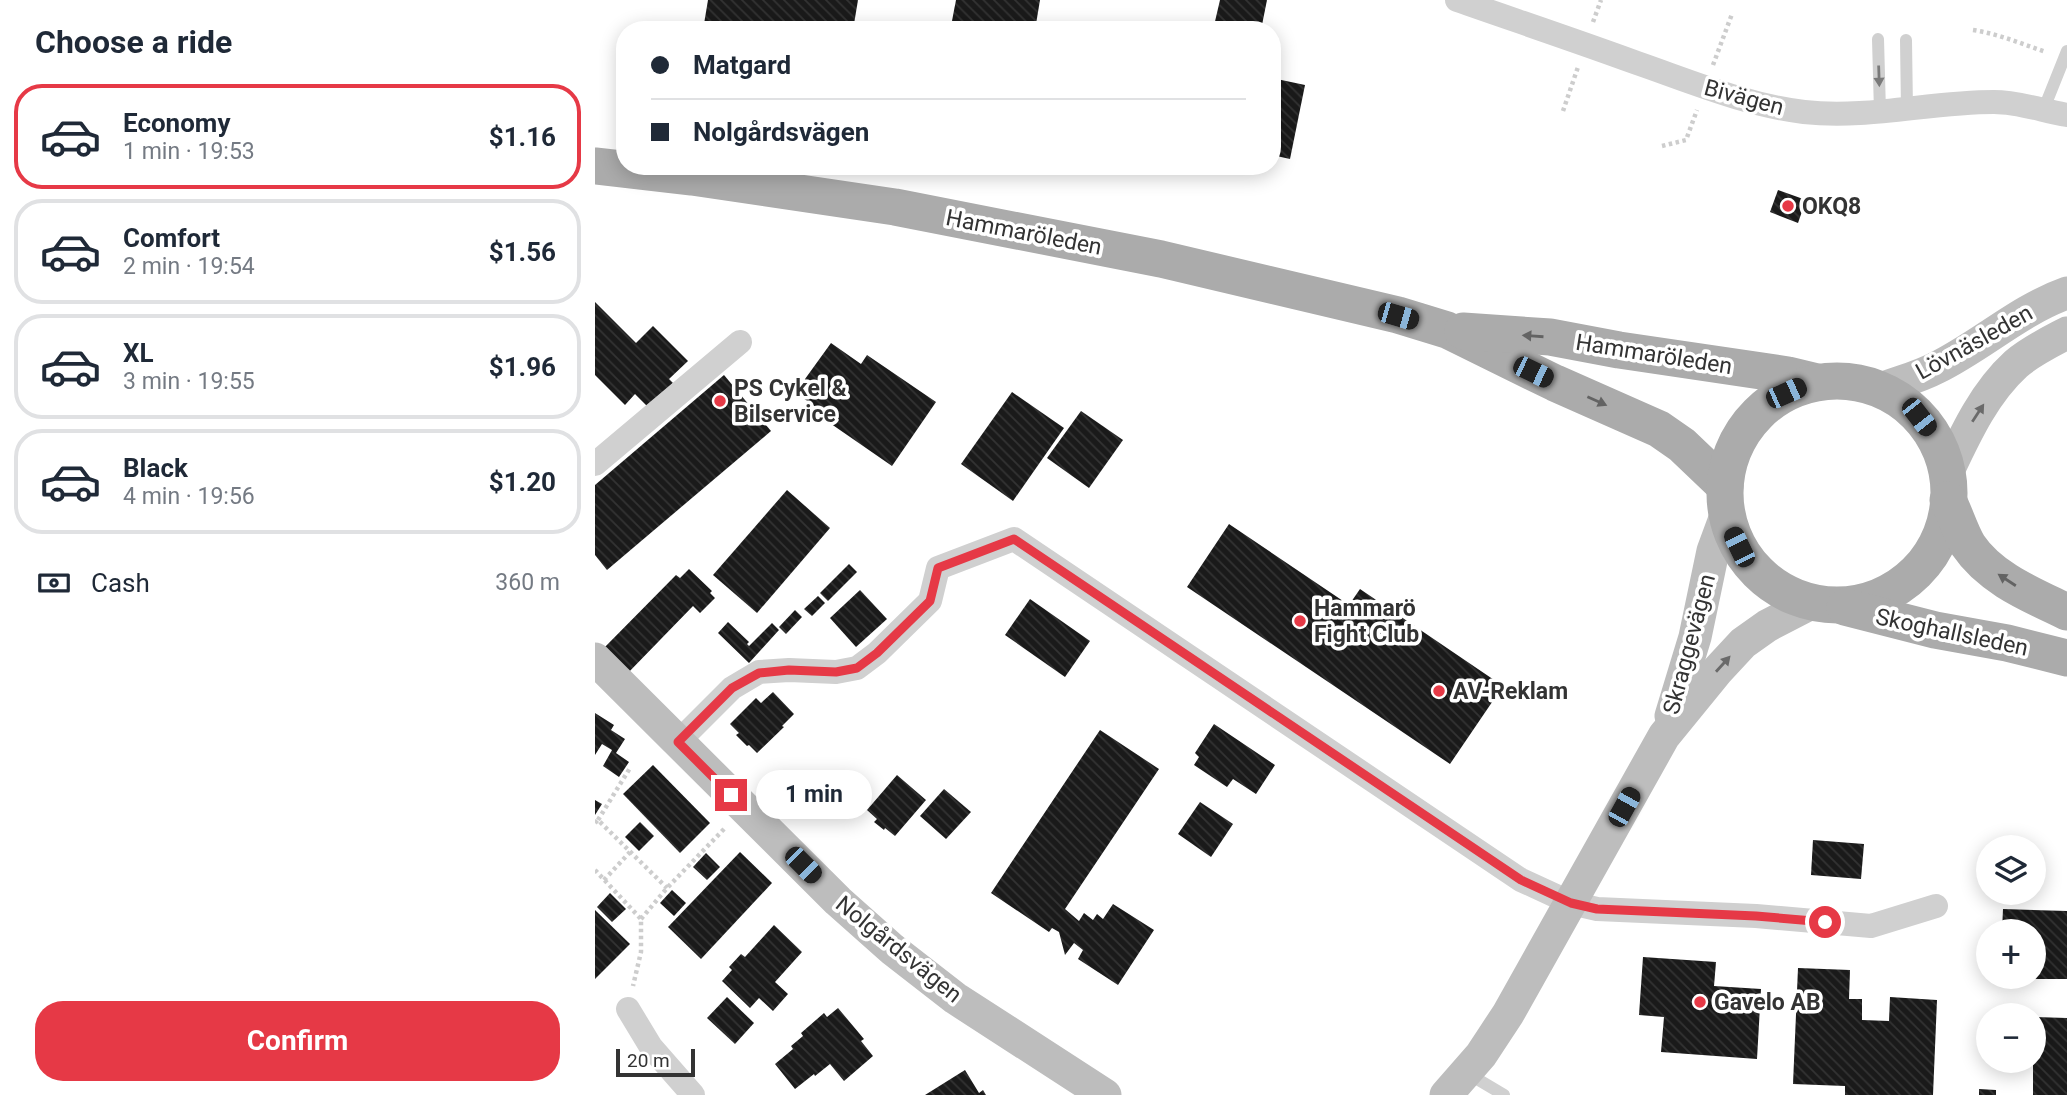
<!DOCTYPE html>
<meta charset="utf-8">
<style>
:root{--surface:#fff;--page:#f6f6f7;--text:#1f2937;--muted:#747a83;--line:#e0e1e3;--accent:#e63946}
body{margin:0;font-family:Roboto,sans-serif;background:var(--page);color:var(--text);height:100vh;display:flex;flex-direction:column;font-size:26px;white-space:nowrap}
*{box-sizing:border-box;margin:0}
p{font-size:23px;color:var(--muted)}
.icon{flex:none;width:38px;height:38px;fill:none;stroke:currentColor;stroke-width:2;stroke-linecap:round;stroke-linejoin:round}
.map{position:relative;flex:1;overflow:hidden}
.sheet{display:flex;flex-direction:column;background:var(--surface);width:595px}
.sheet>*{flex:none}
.guide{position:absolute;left:21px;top:21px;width:665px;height:154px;border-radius:28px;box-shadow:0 4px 18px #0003;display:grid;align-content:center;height:154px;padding:0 35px;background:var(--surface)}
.tools{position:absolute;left:1381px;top:835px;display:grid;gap:14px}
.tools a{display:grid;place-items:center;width:70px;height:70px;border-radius:50%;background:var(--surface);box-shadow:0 4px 18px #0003;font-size:35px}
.scale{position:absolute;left:21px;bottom:18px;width:79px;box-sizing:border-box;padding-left:7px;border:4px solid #333;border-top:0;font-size:19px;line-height:24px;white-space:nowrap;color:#333;-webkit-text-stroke:5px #fff;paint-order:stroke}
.end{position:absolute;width:32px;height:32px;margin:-16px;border:9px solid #e63946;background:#fff;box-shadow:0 0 0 4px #fff}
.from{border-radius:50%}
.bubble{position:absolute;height:49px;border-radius:24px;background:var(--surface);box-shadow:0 4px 18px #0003;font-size:23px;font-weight:700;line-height:49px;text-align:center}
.car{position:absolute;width:21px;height:42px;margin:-21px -10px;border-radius:9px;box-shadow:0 0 5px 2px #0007;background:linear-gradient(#222 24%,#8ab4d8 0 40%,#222 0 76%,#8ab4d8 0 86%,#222 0)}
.guide b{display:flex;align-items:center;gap:24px;height:66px;font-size:26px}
.guide b+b{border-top:2px solid var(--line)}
.guide i{width:18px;height:18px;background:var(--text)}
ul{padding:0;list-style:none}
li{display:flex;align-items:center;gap:21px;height:105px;margin:0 14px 10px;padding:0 21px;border:4px solid var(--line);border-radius:28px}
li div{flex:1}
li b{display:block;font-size:26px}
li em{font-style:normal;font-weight:700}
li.on{border-color:var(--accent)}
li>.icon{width:63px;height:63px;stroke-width:1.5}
h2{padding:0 35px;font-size:32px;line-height:84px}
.pay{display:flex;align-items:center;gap:18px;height:77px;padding:0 35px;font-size:26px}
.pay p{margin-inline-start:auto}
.cta{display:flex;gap:14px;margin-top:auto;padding:14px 35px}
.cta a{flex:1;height:80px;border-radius:28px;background:var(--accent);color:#fff;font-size:28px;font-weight:700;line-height:80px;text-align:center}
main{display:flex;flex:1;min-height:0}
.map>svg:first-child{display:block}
.building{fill:url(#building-back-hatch)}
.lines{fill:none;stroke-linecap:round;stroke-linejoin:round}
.path{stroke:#cdcdcd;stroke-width:4.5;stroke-dasharray:3.5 3.5;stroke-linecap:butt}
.lane{stroke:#d0d0d0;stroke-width:12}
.street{stroke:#d0d0d0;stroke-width:24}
.secondary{stroke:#bdbdbd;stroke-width:33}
.primary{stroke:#ababab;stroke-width:37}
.oneway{fill:#7a7a7a}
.oneway2{fill:#636363}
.oneway3{fill:#6a6a6a}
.route{stroke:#e63946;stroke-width:9}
.poi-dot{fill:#e63946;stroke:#fff;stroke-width:2.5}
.labels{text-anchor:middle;stroke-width:7;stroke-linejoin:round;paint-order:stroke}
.street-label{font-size:23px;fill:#333;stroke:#fff}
.poi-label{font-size:23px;font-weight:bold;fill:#333;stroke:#fff;text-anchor:start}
</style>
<main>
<section class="sheet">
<h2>Choose a ride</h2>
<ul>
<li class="on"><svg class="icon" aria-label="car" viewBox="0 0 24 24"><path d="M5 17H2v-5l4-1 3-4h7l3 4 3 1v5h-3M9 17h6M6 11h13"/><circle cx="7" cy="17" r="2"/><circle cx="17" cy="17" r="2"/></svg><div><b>Economy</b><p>1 min · 19:53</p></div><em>$1.16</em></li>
<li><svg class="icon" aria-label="car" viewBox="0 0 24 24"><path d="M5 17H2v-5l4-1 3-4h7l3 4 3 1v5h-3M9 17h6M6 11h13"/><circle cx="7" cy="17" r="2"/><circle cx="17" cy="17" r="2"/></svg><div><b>Comfort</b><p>2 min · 19:54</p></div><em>$1.56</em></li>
<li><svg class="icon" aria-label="car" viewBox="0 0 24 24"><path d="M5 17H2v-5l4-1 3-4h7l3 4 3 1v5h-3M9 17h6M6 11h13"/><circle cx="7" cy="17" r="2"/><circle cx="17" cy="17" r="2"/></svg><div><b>XL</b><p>3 min · 19:55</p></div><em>$1.96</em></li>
<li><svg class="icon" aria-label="car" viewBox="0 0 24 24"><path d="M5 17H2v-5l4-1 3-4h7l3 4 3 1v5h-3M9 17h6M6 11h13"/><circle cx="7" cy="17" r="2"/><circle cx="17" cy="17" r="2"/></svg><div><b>Black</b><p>4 min · 19:56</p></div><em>$1.20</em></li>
</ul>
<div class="pay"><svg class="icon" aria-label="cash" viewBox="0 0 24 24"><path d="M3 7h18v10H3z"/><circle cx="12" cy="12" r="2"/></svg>Cash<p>360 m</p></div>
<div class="cta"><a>Confirm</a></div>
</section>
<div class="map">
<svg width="1472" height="1095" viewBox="0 0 1472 1095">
<defs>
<pattern id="building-back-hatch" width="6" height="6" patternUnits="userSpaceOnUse" patternTransform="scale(1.75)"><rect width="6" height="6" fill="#1a1a1a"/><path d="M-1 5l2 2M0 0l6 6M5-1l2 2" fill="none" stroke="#333"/></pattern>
</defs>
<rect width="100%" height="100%" fill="#fff"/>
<!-- building -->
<g class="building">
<polygon points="113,0 263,0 258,30 108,30"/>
<polygon points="361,0 445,0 440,30 380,30 356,26"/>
<polygon points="625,0 672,0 666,30 618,30"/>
<polygon points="677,78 710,85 695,159 677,155"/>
<polygon points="1183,190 1211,200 1203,223 1175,212"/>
<polygon points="0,302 41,343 58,326 93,361 74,379 78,383 53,407 40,394 30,405 0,375"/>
<polygon points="236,343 266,364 272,355 341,402 297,466 229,419 232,415 208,398 210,379"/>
<polygon points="129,375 176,431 12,570 0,555 0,485"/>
<polygon points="417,392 469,428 418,501 366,464"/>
<polygon points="486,411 528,440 494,488 452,458"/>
<polygon points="192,490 235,528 162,613 118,575"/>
<polygon points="634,524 754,605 765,589 908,686 855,764 592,587"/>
<polygon points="254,564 262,572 233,601 225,593"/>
<polygon points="94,569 117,591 115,593 120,598 105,613 98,606 31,675 6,651 81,575 85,578"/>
<polygon points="265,590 292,619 261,647 235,618"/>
<polygon points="223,596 230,603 217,616 209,609"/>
<polygon points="435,599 495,641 470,677 410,635"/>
<polygon points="200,610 207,617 191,634 184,627"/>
<polygon points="133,622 154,642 152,644 154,646 177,623 184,630 154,663 123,633"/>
<polygon points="178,692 199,714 187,726 189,727 162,753 154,745 152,746 141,735 144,733 135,724 161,698 166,703"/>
<polygon points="0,713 19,725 16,730 30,739 21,753 34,762 24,777 8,766 17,750 7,744 0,755"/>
<polygon points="619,724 680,765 661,794 638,779 632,787 599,765 604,757 600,753"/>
<polygon points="505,730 564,769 470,909 484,921 489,913 498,920 502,914 508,919 518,904 559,930 523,985 483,959 488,950 479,943 470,955 464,932 457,928 454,932 396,893"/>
<polygon points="58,765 115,823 85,853 28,794"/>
<polygon points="302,775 331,800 300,836 290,828 289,830 279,822 282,819 272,810"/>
<polygon points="209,781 219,789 213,795 204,787"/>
<polygon points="349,789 376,812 351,839 325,816"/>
<polygon points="0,800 7,804 0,815"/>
<polygon points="605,802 638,824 616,857 583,834"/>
<polygon points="45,822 59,836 44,851 30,837"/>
<polygon points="1218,840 1269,844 1266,879 1216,875"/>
<polygon points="145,852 177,883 106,959 73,927"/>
<polygon points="111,853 125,867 112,880 98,867"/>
<polygon points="77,890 91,903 79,916 65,903"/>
<polygon points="15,893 31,909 17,922 2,907"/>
<polygon points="1408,909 1472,911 1472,979 1438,979 1438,931 1407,931"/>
<polygon points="0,910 35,944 0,979"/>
<polygon points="179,925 207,952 180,982 193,994 178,1011 164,998 155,1008 127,981 137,970 134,967 146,954 150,957"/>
<polygon points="1048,957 1121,962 1119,986 1166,989 1162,1059 1066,1052 1069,1017 1044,1015"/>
<polygon points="1203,968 1255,970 1254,999 1267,999 1267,1020 1294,1021 1295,997 1342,1000 1338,1095 1250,1095 1250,1086 1198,1084"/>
<polygon points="132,997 159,1023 140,1044 112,1018"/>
<polygon points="243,1008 269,1039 266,1041 278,1056 249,1081 235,1064 220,1076 219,1074 200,1089 180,1064 198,1049 196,1046 208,1036 206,1033 229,1013 232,1017"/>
<polygon points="1440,1017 1472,1018 1472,1095 1438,1095 1438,1018"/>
<polygon points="370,1070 384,1093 388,1090 391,1095 330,1095"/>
<polygon points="1384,1089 1401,1090 1401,1095 1384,1095"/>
</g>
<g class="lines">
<!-- path -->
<g class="path">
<polyline points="998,22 1006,0"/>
<path d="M1378 30C1404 34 1427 44 1451 52"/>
<polyline points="1118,65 1137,14"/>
<polyline points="968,111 983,67"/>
<polyline points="1067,146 1091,140 1102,110"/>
<polyline points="3,820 35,768"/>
<polyline points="0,823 3,820 72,888"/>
<polyline points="0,870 46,919 46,952 38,986"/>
<polyline points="9,880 35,852"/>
<polyline points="46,919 72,888 131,827"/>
</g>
<!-- lane -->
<g class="lane">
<polyline points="1283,39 1285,112"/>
<polyline points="1311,40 1312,110"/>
<polyline points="1448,111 1472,51"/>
<polyline points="872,1073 909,1095"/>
</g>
<!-- street -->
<g class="street">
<path d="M862 0C922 21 982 41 1042 63 1097 82 1151 105 1209 112 1273 119 1335 102 1399 102 1424 102 1448 111 1472 115"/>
<polyline points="0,464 145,342"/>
<polyline points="83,742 137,688 164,672 194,670 241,672 262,668 282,653 335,601 343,568 419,539 926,880 976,903 1002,909 1161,916 1276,926 1341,906"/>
<polyline points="33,1009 56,1047 98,1095"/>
</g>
<!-- secondary -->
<g class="secondary">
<path d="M1286 389C1304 382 1324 377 1341 368 1386 346 1424 310 1472 293"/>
<path d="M1352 473C1370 435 1389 393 1421 364 1436 351 1455 342 1472 333"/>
<polyline points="0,659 243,901 297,949 360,998 510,1095"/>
<polyline points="1076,716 1100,637 1118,551 1132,513"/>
<polyline points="851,1095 886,1055 913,1014 1069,736 1122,671 1148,643 1172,626 1218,602"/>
</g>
<!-- primary -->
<g class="primary">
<polyline points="0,166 97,177 300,207 566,259 803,315 852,330 960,383 1064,429 1087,445 1130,486"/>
<polyline points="868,331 955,337 1024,350 1193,375 1222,382"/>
<circle cx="1242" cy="493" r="112"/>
<path d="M1353 500C1360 514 1365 531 1373 545 1396 579 1437 595 1472 612"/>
<polyline points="1250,607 1340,630 1412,643 1472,658"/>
</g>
</g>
<!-- one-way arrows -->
<defs><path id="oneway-solid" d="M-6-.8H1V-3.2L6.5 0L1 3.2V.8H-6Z" transform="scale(1.75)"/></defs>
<use class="oneway" href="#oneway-solid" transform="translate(1284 76) rotate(88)"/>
<g class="oneway2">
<use href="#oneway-solid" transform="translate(938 336) rotate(-176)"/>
<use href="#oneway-solid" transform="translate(1002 401) rotate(24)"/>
<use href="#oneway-solid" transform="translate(1412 580) rotate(-147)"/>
</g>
<g class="oneway3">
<use href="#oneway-solid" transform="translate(1383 413) rotate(-57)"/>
<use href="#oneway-solid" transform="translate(1128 664) rotate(-48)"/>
</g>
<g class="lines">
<!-- route -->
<polyline class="route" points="136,795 83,742 137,688 164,673 194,670 241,672 262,668 282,653 335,601 343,568 419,539 926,880 976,903 1002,909 1161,916 1230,922"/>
</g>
<!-- markers -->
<g class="poi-dot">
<circle cx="1193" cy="206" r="7"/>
<circle cx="125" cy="401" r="7"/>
<circle cx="705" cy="621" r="7"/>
<circle cx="844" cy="691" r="7"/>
<circle cx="1105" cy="1002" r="7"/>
</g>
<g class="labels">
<!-- street labels -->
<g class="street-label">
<text transform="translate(1149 97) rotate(15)" y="8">Bivägen</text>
<text transform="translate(429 232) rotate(11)" y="8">Hammaröleden</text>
<text transform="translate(1379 342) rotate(-29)" y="8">Lövnäsleden</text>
<text transform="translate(1059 354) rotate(9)" y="8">Hammaröleden</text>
<text transform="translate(1357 632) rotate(12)" y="8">Skoghallsleden</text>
<text transform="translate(1094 644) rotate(-75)" y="8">Skraggevägen</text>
<text transform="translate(304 949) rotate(39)" y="8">Nolgårdsvägen</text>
</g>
<!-- poi labels -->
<g class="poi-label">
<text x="1207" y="214">OKQ8</text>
<text x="139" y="396">PS Cykel &amp;<tspan x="139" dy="26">Bilservice</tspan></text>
<text x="719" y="616">Hammarö<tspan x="719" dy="26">Fight Club</tspan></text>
<text x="858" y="699">AV-Reklam</text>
<text x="1119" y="1010">Gavelo AB</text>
</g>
</g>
</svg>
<div class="tools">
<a><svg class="icon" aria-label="layers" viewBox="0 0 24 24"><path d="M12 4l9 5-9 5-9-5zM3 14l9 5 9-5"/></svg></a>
<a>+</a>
<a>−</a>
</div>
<div class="scale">20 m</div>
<i class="end from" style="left:1230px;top:922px"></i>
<i class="end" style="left:136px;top:795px"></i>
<div class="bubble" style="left:161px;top:770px;width:116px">1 min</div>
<i class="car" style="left:803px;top:316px;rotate:106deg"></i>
<i class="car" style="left:938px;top:372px;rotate:116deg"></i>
<i class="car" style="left:1191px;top:393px;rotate:66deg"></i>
<i class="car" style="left:1324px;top:417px;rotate:142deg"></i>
<i class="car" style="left:1144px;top:547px;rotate:334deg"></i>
<i class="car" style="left:1029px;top:807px;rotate:29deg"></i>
<i class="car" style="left:208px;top:865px;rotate:135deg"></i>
<div class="guide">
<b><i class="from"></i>Matgard</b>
<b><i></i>Nolgårdsvägen</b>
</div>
</div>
</main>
